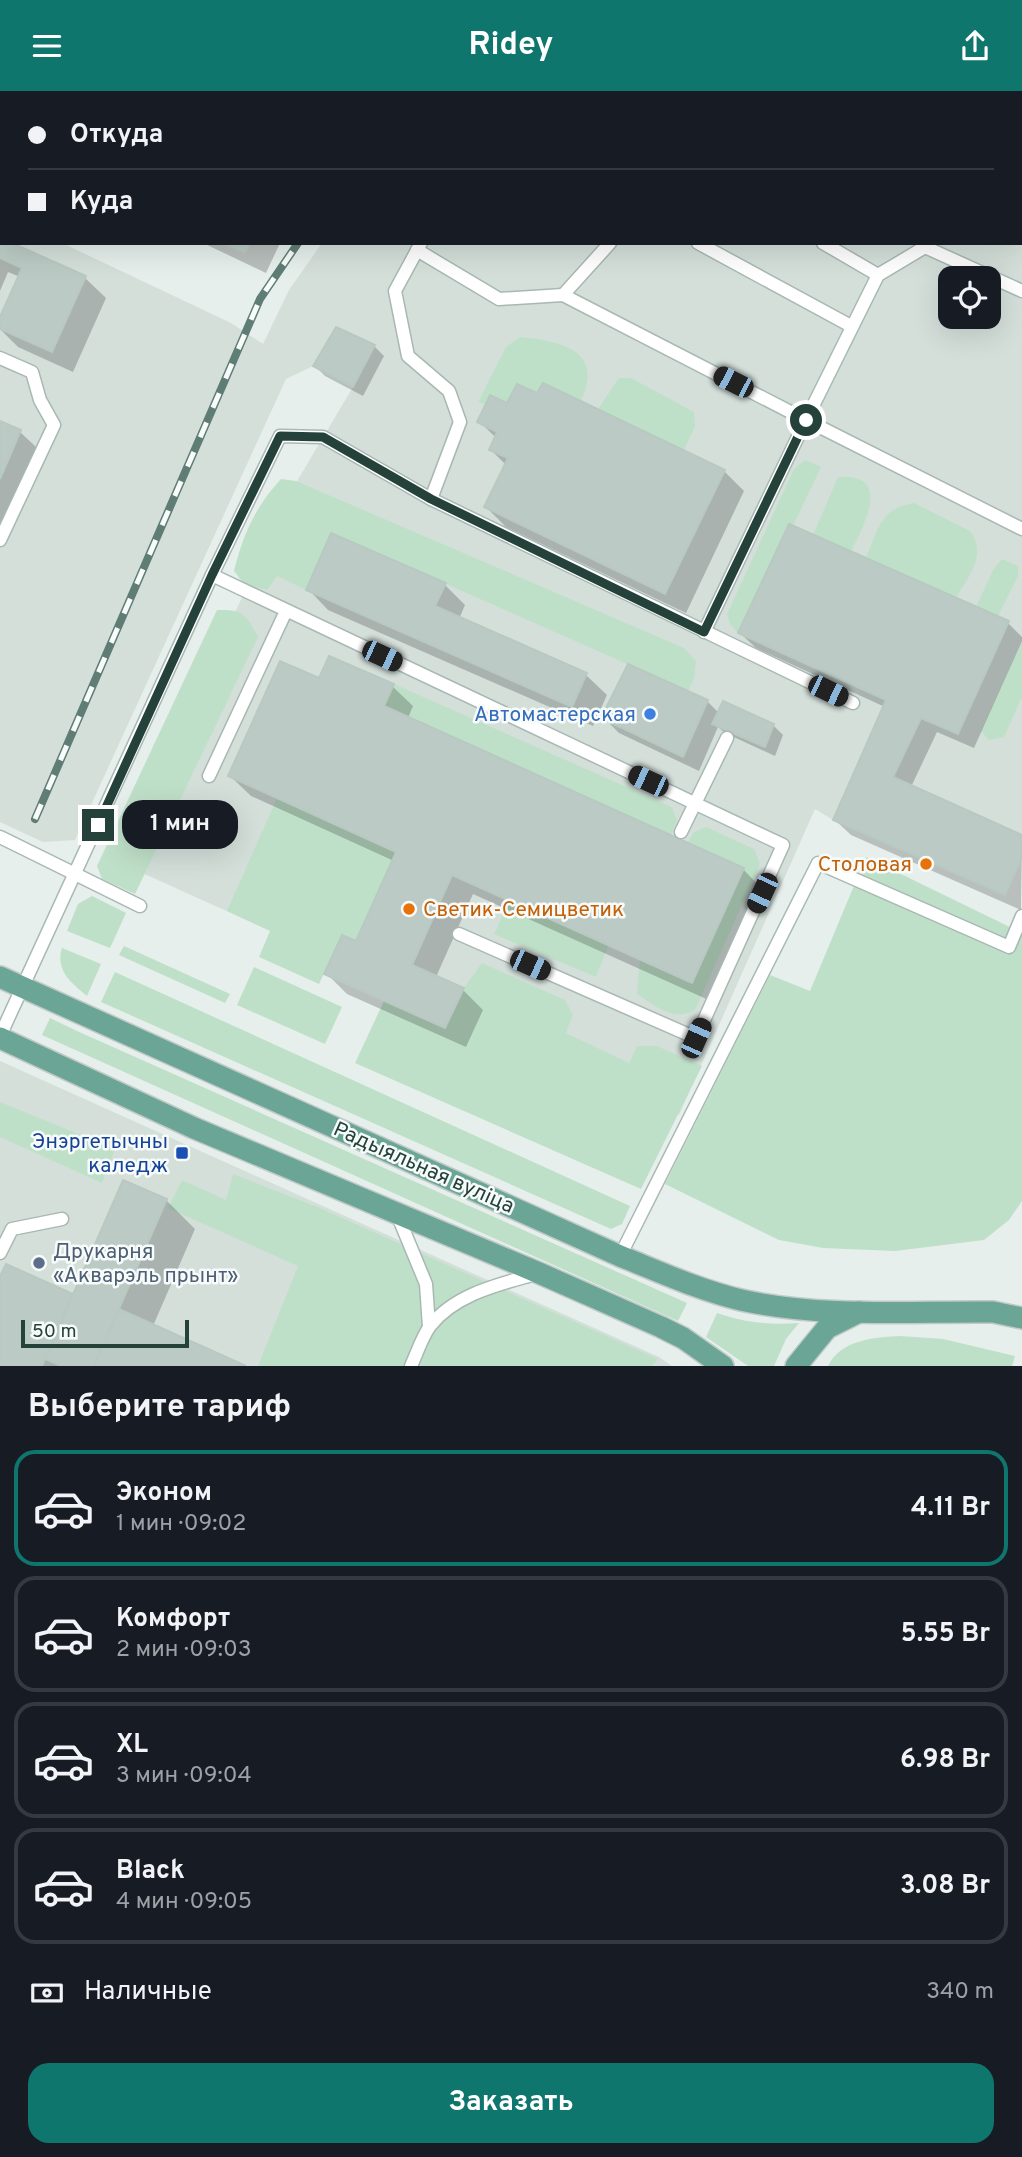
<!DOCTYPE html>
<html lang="ru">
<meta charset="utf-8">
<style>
:root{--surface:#171b24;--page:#20242c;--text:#f1f3f6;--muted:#9ea1a6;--line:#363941;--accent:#0f766e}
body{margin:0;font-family:Overpass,sans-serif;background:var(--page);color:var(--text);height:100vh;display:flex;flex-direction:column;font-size:26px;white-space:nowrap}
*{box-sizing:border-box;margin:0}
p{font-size:23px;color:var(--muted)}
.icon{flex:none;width:38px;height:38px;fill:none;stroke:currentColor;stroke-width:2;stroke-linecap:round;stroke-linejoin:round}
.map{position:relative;height:1275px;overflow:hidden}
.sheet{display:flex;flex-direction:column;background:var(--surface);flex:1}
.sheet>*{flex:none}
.top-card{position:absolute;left:0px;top:0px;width:1022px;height:154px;box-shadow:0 7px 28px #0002;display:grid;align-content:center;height:154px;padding:0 28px;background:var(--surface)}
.fabs{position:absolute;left:938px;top:175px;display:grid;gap:14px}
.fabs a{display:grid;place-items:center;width:63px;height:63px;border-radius:14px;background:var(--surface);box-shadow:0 7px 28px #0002;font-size:35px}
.scale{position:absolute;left:21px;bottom:18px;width:168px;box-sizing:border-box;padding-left:7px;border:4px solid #24423a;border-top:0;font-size:19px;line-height:24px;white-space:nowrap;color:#24423a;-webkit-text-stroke:5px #f7fbf9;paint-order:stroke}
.end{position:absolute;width:32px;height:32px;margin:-16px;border:9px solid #24423a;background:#fff;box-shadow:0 0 0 4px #fff}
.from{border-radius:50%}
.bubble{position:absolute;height:49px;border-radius:21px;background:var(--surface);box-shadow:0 7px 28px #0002;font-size:23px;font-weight:700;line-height:49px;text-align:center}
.car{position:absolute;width:21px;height:42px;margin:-21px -10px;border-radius:9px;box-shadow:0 0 5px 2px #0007;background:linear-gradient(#222 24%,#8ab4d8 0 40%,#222 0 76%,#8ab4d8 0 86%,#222 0)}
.top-card b{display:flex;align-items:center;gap:24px;height:66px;font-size:26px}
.top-card b+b{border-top:2px solid var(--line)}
.top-card i{width:18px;height:18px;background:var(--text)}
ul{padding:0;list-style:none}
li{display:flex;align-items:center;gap:21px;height:116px;margin:0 14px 10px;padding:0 14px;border:4px solid var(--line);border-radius:21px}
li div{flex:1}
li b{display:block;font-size:26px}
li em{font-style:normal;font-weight:700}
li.current{border-color:var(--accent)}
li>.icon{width:63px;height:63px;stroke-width:1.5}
h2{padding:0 28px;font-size:32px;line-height:84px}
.pay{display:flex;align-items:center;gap:18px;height:77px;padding:0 28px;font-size:26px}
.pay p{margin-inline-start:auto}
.action{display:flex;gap:14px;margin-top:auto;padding:14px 28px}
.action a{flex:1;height:80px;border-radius:21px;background:var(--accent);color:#fff;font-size:28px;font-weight:700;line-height:80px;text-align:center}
header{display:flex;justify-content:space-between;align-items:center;height:91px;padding:0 28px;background:var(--accent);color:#fff;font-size:32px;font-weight:700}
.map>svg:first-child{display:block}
.built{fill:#d4dfda;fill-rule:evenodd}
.green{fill:#bfe0c8}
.shadow{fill:#0003}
.building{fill:#bbcac4;stroke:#b8c9c2;stroke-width:2}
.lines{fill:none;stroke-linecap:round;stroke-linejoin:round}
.service-casing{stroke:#a8b8b2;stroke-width:15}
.primary-casing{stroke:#c2cac8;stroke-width:24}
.service{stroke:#fff;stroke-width:12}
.primary{stroke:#6aa596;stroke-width:21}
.rail-casing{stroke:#5f7d75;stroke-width:8}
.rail{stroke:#f7fbf9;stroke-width:5;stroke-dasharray:16;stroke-linecap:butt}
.route{stroke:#24423a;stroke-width:9}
.shop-dot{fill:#3f7fe0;stroke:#f7fbf9;stroke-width:2.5}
.food-dot{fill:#e8710a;stroke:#f7fbf9;stroke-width:2.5}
.transit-dot{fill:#1a4fb4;stroke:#f7fbf9;stroke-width:2.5}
.service-dot{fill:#5c6f8a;stroke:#f7fbf9;stroke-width:2.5}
.labels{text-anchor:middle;stroke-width:5;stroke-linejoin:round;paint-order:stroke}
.shop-label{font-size:21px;fill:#366cbe;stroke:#f7fbf9;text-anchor:end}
.food-label{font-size:21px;fill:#c56008;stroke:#f7fbf9;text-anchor:end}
.transit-label{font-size:21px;fill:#164399;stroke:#f7fbf9;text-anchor:end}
.street-label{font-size:21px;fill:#24423a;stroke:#f7fbf9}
.service-label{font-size:21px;fill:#4e5e75;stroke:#f7fbf9;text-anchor:start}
</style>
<header><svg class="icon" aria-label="menu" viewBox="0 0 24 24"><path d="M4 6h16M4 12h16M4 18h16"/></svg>Ridey<svg class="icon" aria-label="share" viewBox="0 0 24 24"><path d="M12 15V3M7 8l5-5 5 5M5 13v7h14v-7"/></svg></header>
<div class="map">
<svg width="1022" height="1275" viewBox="0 0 1022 1275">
<rect width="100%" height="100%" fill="#e6efeb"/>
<!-- built -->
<g class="built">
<polygon points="137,0 432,0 141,2"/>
<path d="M482 0H1022V766L1005 804 833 729 815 718 679 1024 452 925 445 937 324 883 331 867 120 772 290 402 353 296 313 275 286 288 75 749 43 751 0 731V123L2 152H62L231 232 263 253 289 199 322 152H1020V2H479ZM950 187H989V226H950Z"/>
<polygon points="0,970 659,1266 672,1275 0,1275"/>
</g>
<!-- green -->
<g class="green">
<path d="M520 246C563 250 604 260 581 310L543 292 537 302 517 293 507 312 490 304 485 313 478 311 506 256Z"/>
<polygon points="619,287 631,287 694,321 695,335 684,359 598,318"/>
<polygon points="805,369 821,376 793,435 789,434 738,542 730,533 727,523 794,378"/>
<path d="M838 386C894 382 863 435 851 461L813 444Z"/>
<path d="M281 388 296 390 684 557 696 570 694 588 688 600 331 442 306 499 277 485 267 499 244 493 234 480C243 444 255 416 281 388Z"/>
<path d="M914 412 970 440C988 463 968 486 956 507L866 467C878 439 880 417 914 412Z"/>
<polygon points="1002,468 1018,475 1018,485 998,525 976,516 993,479"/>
<path d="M217 519C243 518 246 523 258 546L135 803 102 788 97 775Z"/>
<polygon points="1022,550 1022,606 1004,646 989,649 981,640"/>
<polygon points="394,593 672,716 677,730 671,744 384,615"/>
<polygon points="277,707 396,761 356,850 342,844 319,893 259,866 270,840 227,820"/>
<path d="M706 736 754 758 760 773 695 919C672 931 656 915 637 903L640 868 744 777 688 751 694 741Z"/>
<polygon points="866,766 1022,842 1022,1110 1009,1129 984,1149 895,1160 823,1157 779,1149 665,1093 770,884 810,900"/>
<polygon points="92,805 126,822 110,857 67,840 78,813"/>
<polygon points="509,811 609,853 596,886 494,843"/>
<polygon points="124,855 230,903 225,912 119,864"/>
<path d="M62 857 101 873 87 905C71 892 55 879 62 857Z"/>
<polygon points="482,872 565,909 573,924 566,942 629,972 637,955 657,955 702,975 641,1098 355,972 384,910 445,937 464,897"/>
<polygon points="254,876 342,916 325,953 237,914"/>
<polygon points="115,881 630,1115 622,1133 611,1138 101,911"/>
<polygon points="50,927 77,940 687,1212 678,1230 42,944"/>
<polygon points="0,1011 115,1058 102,1092 0,1046"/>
<polygon points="233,1083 320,1117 658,1268 652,1275 258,1275 298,1175 168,1117 182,1089 226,1109"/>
<path d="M717 1222C746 1232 769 1234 799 1232L786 1248 774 1275H748L706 1246Z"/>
<path d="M900 1245 943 1248 1015 1265 1012 1275H828C840 1249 875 1246 900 1245Z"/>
</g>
<!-- shadow -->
<g class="shadow">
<polygon points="215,0 288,0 288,2"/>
<polygon points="485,0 526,0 527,2 482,2"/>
<polygon points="0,149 2,152 85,187 106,207 73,281 18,256 0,238 0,230 20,186 8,181 0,200"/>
<polygon points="203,152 280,152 266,182"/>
<polygon points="374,255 384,265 363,305 325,285 315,275"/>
<polygon points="508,315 724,380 744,400 686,522 506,436 486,416 506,374 491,359 496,347 479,330"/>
<polygon points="0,332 20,341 36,356 0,438"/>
<polygon points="445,494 465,514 459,528 586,584 607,604 593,635 328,519 308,498"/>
<polygon points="1008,532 1022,546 1022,550 974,657 937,641 911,696 1022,746 1021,819 851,744 835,729 885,616 756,557 740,542"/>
<polygon points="320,590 392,595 413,615 408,627 743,778 763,799 713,911 473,803 436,886 463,899 483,919 466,956 347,903 326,882 356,852 394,770 251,705 230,685"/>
<polygon points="707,610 719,622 773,634 783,644 775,665 725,642 718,636 699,680 619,642 604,627"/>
<polygon points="166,1109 195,1138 153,1235 242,1275 0,1275 0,1189 6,1175 74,1207"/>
</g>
<!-- building -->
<g class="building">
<polygon points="1020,68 1022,69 1022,142 1020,141"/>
<polygon points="0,147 2,152 12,152 86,185 52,261 0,238 0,226 22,177 0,167"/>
<polygon points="223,152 250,152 245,162"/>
<polygon points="336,236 375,254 353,296 313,275"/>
<polygon points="543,292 725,379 665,503 484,416 508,367 489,359 497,341 477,331 490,304 507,312 517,293 537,302"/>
<polygon points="0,330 21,339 0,388"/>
<polygon points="789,433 1009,530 958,643 921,627 893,686 1022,744 1022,766 1005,804 833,729 886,609 738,542"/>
<polygon points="331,442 446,492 435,515 587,582 572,616 306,499"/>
<polygon points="329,565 394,593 384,615 744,777 692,892 452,784 412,874 464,897 445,937 324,883 342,844 356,850 396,761 228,685 280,570 319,587"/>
<polygon points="628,573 708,609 683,666 601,627"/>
<polygon points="723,610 774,633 765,656 712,633"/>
<polygon points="123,1089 167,1108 94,1275 61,1275 45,1268"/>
<polygon points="6,1173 73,1203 42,1275 0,1275 0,1185"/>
<polygon points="119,1218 246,1275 94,1275"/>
</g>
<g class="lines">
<defs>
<g id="service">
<polyline points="1018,0 1022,2"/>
<polyline points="421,152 395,200 408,265 449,300 460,331 431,408"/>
<polyline points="610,152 563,204 806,329 878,184 925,156 1022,200"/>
<polyline points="698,152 851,235"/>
<polyline points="823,152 878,184"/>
<polyline points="417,159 499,208 563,204"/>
<polyline points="0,267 32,281 40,309 54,334 0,449"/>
<polyline points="212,484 783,754 696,947 459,843"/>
<polyline points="704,541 806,329 1022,438"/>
<polyline points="209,685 286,520"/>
<polyline points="681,741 727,647"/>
<polyline points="0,746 140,815"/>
<polyline points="0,945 212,484 280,345 323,346 431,408 853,612"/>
<polyline points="397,1123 426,1193 429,1236"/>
<polyline points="0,1162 12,1138 62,1128"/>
<polyline points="620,1165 818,772 1009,856 1022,825"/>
<path d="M411 1275C417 1262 422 1246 430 1235 456 1202 501 1193 539 1182"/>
</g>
<g id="primary">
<path d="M0 886 620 1165C660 1181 699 1199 741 1209 822 1227 910 1220 993 1221L1022 1227"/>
<polyline points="0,947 194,1037 539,1182 661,1236 683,1247 723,1275"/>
<polyline points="796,1275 827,1237 859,1221"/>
</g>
</defs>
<!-- service casing -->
<use href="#service" class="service-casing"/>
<!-- primary casing -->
<use href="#primary" class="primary-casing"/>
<!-- service -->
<use href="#service" class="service"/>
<!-- primary -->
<use href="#primary" class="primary"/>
<defs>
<g id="rail">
<polyline points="440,2 443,0"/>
<polyline points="35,728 260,208 298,152"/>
</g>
</defs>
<!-- rail casing -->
<use href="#rail" class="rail-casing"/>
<!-- rail -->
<use href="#rail" class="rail"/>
</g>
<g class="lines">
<!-- route -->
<polyline class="route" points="98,734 212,484 280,345 323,346 431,408 704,541 806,329"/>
</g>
<!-- markers -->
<circle class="shop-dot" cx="650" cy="623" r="7"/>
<g class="food-dot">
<circle cx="926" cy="773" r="7"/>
<circle cx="409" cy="818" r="7"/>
</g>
<rect class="transit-dot" x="175" y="1055" width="14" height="14" rx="3.5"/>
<circle class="service-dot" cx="39" cy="1172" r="7"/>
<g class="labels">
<!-- shop labels -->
<g class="shop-label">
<text x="636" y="630">Автомастерская</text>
</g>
<!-- food labels -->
<g class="food-label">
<text x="912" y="780">Столовая</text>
<text x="423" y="825" text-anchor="start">Светик-Семицветик</text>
</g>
<!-- transit labels -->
<g class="transit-label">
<text x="168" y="1057">Энэргетычны<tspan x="168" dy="24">каледж</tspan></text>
</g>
<!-- street labels -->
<g class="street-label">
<text transform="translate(424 1076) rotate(24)" y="7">Радыяльная вуліца</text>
</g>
<!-- service labels -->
<g class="service-label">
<text x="53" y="1167">Друкарня<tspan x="53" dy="24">«Акварэль прынт»</tspan></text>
</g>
</g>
</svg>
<div class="fabs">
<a><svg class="icon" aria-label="locate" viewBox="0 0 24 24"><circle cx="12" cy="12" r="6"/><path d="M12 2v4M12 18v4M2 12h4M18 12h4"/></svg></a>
</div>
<div class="scale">50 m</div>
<i class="end from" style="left:806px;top:329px"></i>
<i class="end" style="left:98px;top:734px"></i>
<div class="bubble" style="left:122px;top:709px;width:116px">1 мин</div>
<i class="car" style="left:733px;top:291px;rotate:297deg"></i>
<i class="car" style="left:382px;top:565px;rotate:115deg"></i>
<i class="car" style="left:828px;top:600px;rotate:116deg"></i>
<i class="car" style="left:648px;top:690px;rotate:295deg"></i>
<i class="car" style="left:762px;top:802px;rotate:205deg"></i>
<i class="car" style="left:530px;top:874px;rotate:114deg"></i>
<i class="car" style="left:696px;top:947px;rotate:24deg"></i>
<div class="top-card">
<b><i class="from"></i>Откуда</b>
<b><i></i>Куда</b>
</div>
</div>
<section class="sheet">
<h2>Выберите тариф</h2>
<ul>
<li class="current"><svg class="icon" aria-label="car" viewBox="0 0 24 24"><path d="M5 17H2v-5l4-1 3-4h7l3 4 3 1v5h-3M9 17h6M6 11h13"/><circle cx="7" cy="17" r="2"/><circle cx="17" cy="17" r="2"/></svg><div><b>Эконом</b><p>1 мин · 09:02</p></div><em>4.11 Br</em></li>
<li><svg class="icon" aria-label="car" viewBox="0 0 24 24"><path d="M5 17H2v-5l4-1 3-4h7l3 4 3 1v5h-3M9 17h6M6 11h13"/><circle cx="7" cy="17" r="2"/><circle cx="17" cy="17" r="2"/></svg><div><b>Комфорт</b><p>2 мин · 09:03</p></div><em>5.55 Br</em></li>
<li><svg class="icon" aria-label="car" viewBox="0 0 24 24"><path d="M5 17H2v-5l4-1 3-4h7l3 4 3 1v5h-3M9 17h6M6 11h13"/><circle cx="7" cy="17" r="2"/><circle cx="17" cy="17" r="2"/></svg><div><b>XL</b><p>3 мин · 09:04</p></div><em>6.98 Br</em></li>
<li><svg class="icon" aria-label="car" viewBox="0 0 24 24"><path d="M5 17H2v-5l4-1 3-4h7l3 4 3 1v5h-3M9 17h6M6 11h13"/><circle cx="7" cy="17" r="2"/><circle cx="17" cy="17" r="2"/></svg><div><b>Black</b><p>4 мин · 09:05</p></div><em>3.08 Br</em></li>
</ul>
<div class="pay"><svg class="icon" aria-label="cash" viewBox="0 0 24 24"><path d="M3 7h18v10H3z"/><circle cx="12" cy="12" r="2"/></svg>Наличные<p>340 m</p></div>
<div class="action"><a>Заказать</a></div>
</section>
